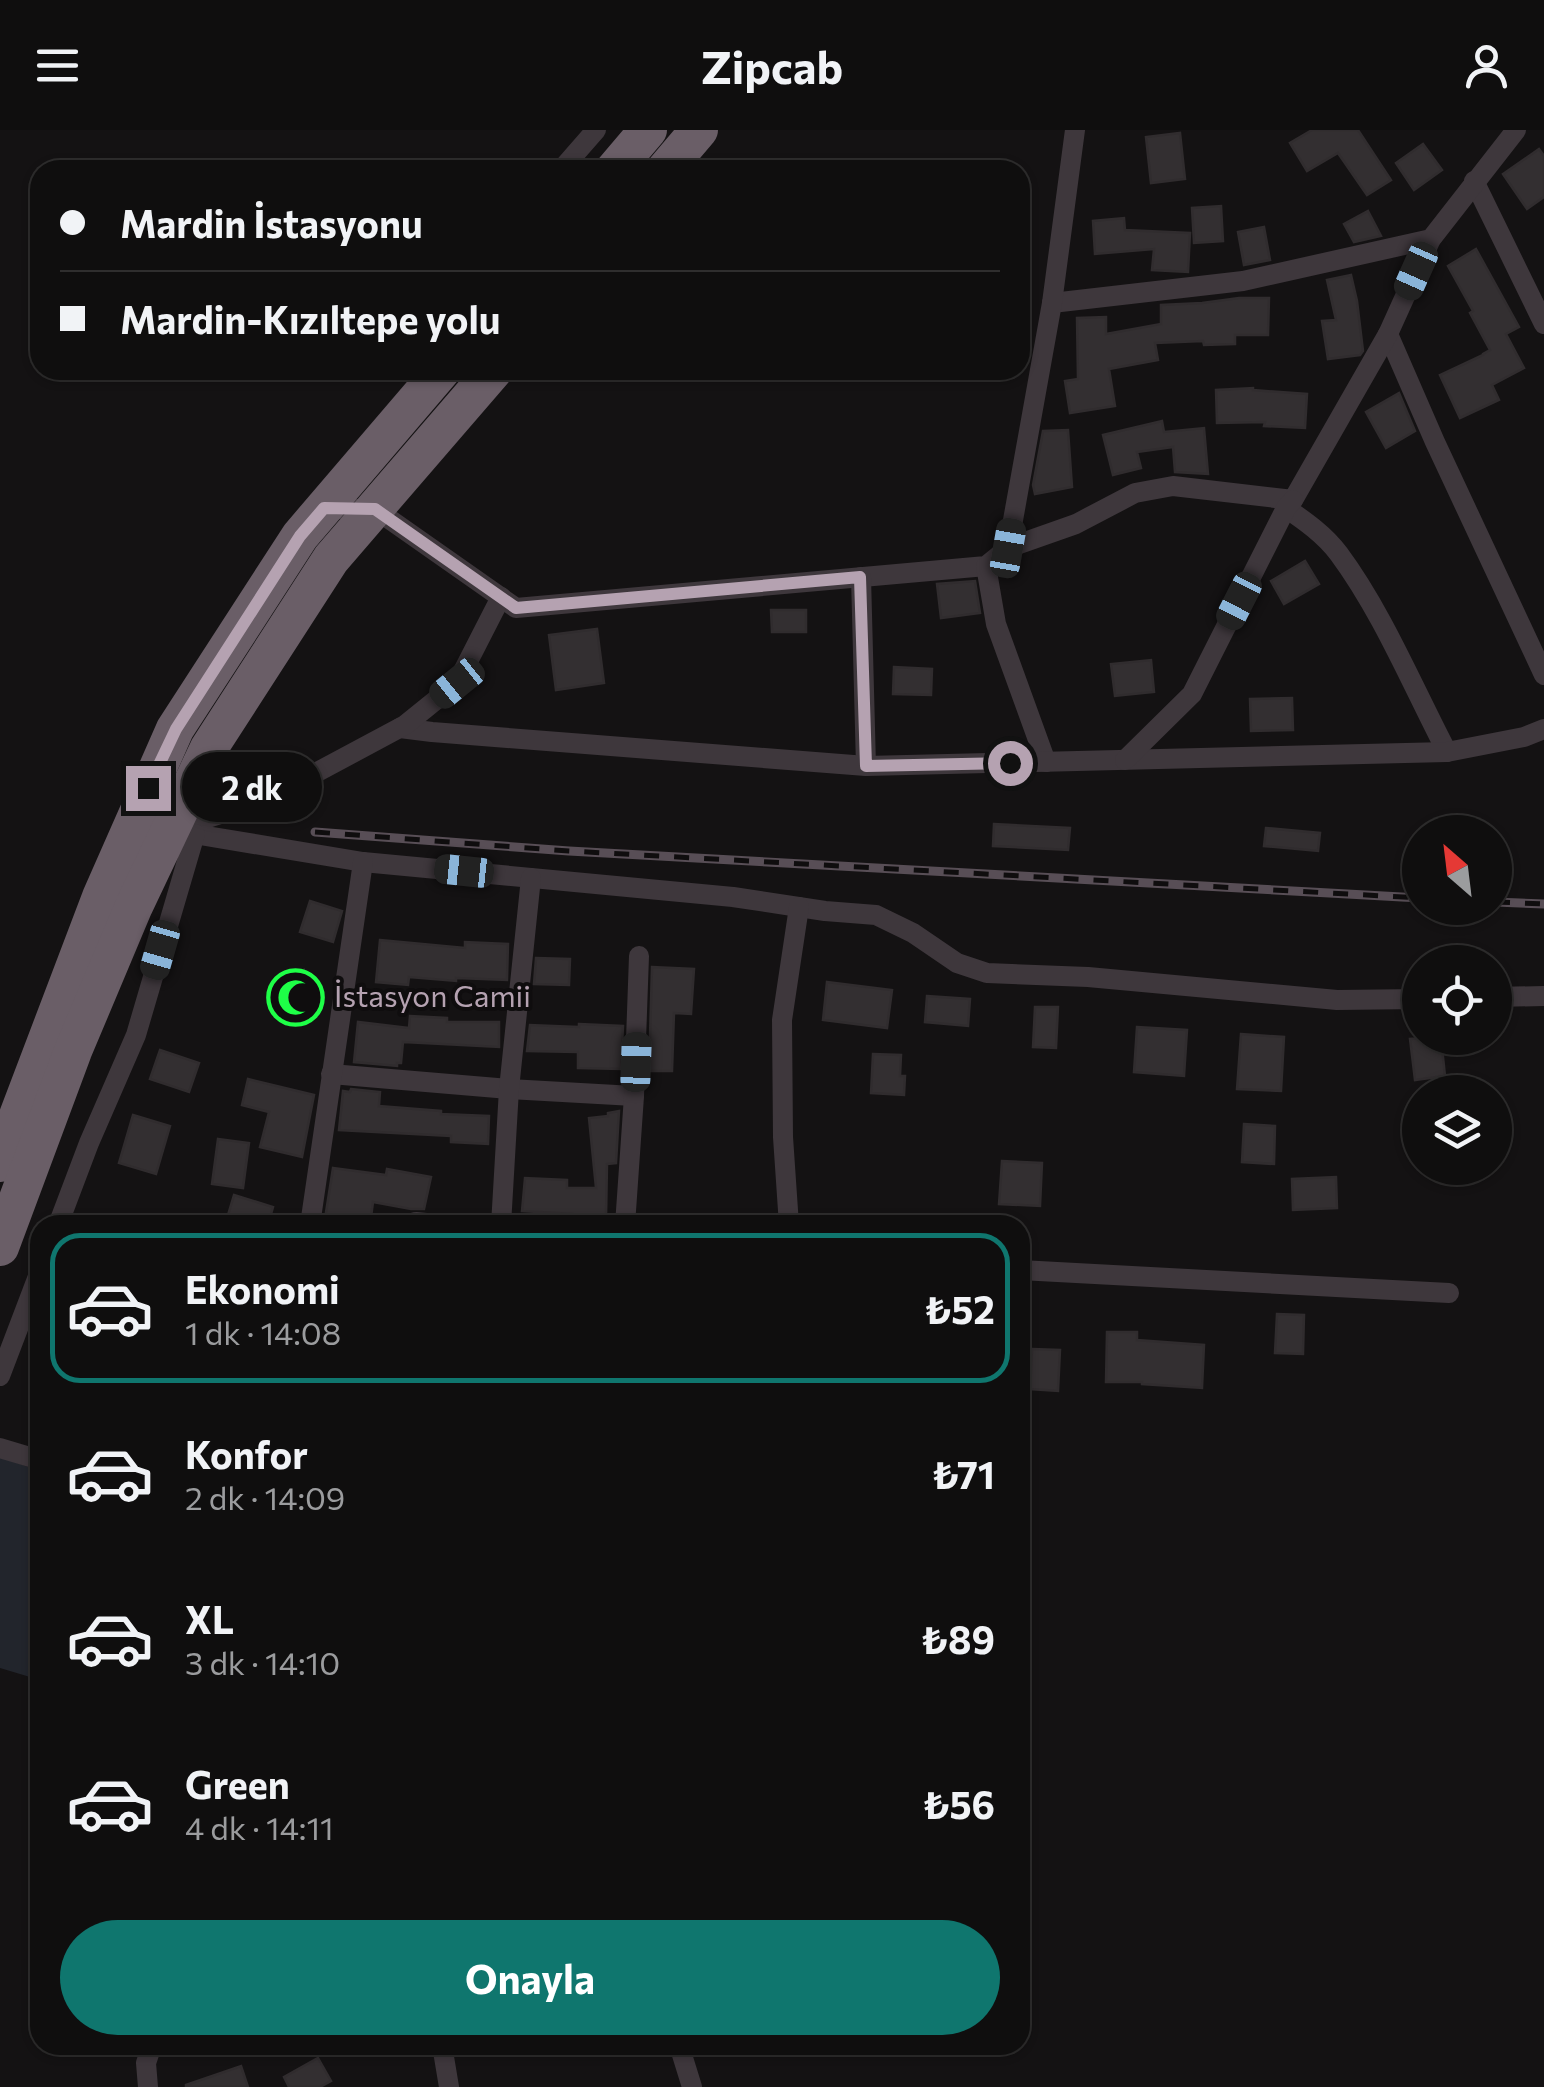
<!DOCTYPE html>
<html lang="tr">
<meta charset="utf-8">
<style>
:root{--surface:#0f0e0e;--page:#181717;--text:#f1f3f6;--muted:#9b9c9e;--line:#2f2e2e;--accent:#0f766e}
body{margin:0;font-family:Commissioner,sans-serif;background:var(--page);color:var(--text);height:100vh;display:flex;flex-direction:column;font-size:38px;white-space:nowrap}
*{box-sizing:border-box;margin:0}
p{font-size:32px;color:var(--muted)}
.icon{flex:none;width:55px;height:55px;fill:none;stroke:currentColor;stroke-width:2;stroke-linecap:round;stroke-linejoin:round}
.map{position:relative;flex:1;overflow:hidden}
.panel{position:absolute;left:30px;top:1085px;width:1000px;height:840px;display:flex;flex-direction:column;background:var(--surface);border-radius:30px;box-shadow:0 2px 8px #0004,0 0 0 2px var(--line)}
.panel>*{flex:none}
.guide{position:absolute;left:30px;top:30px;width:1000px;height:220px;border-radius:30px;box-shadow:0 2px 8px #0004,0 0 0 2px var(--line);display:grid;align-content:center;height:220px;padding:0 30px;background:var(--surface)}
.needle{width:65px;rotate:332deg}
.tools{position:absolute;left:1402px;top:685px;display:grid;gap:20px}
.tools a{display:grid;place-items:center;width:110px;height:110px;border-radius:50%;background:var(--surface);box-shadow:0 2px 8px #0004,0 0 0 2px var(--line);font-size:50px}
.end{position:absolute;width:45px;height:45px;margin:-22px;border:12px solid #b5a2b1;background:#111;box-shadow:0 0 0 5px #111}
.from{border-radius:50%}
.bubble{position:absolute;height:70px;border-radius:35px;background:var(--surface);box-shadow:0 2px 8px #0004,0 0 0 2px var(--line);font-size:32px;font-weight:700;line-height:70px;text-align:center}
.car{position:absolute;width:30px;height:60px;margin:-30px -15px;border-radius:12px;box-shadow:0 0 8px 2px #0007;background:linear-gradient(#222 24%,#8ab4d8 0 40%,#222 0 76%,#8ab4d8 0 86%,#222 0)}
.guide b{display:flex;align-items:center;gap:35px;height:95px;font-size:38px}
.guide b+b{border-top:2px solid var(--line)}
.guide i{width:25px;height:25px;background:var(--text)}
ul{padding:18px 0 0;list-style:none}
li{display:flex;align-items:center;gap:30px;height:150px;margin:0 20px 15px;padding:0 10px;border:5px solid transparent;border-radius:30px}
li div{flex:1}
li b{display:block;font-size:38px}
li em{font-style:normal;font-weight:700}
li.on{border-color:var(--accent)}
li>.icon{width:90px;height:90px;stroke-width:1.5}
.action{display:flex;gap:20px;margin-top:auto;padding:20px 30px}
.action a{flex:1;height:115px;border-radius:60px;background:var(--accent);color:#fff;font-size:40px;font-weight:700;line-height:115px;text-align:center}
header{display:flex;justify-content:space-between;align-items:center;height:130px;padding:0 30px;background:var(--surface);font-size:45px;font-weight:700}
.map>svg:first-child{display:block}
.green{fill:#22252c}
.building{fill:#332f31;stroke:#302c2e;stroke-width:2.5}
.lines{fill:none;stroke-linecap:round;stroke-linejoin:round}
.street{stroke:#3e373c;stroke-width:20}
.highway{stroke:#6a5e67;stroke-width:38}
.rail-casing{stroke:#584e56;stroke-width:9}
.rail{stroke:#0f0d0e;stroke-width:5;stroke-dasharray:15;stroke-linecap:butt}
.route{stroke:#b5a2b1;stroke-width:12}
.labels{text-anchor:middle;stroke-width:8;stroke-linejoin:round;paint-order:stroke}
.poi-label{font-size:30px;fill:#b5a2b1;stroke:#0f0d0e;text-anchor:start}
</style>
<header><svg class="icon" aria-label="menu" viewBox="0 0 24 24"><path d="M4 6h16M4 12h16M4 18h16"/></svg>Zipcab<svg class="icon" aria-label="person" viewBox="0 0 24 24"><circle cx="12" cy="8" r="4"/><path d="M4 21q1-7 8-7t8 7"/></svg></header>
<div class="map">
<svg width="1544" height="1957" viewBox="0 0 1544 1957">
<rect width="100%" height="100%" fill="#141213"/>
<!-- green -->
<polygon class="green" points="0,1327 40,1341 40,1550 0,1538"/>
<!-- building -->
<g class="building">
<polygon points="1312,0 1358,0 1391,50 1367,65 1338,23 1307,41 1290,13"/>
<polygon points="1180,3 1185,49 1151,53 1146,7"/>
<polygon points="1423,14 1442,40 1414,60 1396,33"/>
<polygon points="1539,19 1544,26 1544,67 1527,79 1503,44"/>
<polygon points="1221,76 1223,111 1194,113 1192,78"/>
<polygon points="1368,81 1381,106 1354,112 1344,94"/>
<polygon points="1124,88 1125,100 1190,103 1188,142 1152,140 1154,119 1095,124 1093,91"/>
<polygon points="1264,97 1270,130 1244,135 1238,102"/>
<polygon points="1476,119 1519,197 1506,204 1524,238 1492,255 1499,270 1460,288 1440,245 1483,225 1483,224 1490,220 1470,183 1473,181 1448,136"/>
<polygon points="1351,145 1357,171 1363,221 1360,225 1328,229 1322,191 1336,190 1327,150"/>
<polygon points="1239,168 1269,168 1268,205 1235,205 1235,214 1204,215 1203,211 1155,213 1158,230 1109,239 1115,276 1070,283 1065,251 1078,249 1077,188 1106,187 1106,204 1161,194 1161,175 1202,173"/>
<polygon points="1253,258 1253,260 1307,264 1305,298 1264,296 1265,292 1217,293 1216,260"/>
<polygon points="1399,263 1415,301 1386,318 1366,282"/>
<polygon points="1162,291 1164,302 1204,298 1208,344 1175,342 1173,317 1137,322 1141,338 1113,345 1103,305"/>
<polygon points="1068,300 1072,357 1035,364 1033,355 1043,301"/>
<polygon points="1305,431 1319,454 1284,474 1271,451"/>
<polygon points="975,451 980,483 941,488 937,454"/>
<polygon points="771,480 806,480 806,502 772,502"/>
<polygon points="597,499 604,553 556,560 549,505"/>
<polygon points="1151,530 1154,562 1115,566 1111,534"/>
<polygon points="894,537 932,539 931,565 893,564"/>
<polygon points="1292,568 1293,600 1251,601 1250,569"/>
<polygon points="994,694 1070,698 1068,720 993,716"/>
<polygon points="1266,698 1320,703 1318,721 1264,716"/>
<polygon points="310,771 342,781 333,812 300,802"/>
<polygon points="380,810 465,818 465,812 508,814 507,850 456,848 456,851 409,847 408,855 376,852"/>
<polygon points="536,828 570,829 569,855 534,854"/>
<polygon points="652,837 694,839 691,884 674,883 672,941 649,941"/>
<polygon points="304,840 320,880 286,894 271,854"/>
<polygon points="827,852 892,860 887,898 823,890"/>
<polygon points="927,866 970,869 968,896 925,892"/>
<polygon points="1035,877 1058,877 1056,918 1033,917"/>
<polygon points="410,886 447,888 447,892 499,892 499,917 403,912 401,933 397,933 397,936 354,932 358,892 409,898"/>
<polygon points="579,894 623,896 621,939 578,938 578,922 527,921 530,895 579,897"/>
<polygon points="1137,897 1187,900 1184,946 1134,942"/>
<polygon points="1241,904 1284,907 1281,961 1237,959"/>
<polygon points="1424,908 1441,908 1445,946 1415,950 1410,909"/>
<polygon points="160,920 199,933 189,962 150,949"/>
<polygon points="873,924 901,925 900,946 905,946 904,965 871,963"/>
<polygon points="248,949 314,965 302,1027 260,1017 269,982 242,975"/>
<polygon points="351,959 380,962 379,976 441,981 441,984 489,986 488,1014 451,1012 451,1006 339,1000 343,961 350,962"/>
<polygon points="619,981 616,1033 607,1034 606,1089 572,1088 572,1084 522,1081 525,1048 567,1050 567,1058 596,1058 589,988 608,986 608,983"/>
<polygon points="133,985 170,996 156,1044 119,1033"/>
<polygon points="1244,994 1275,996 1274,1034 1242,1032"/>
<polygon points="218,1009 249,1013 243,1058 212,1054"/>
<polygon points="1002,1031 1042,1033 1040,1076 999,1074"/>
<polygon points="333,1038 386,1045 387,1039 431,1047 424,1079 411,1079 373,1072 370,1095 324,1095"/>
<polygon points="1336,1047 1337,1078 1293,1080 1292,1049"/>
<polygon points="234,1065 273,1077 268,1095 225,1095"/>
<polygon points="1277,1184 1304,1185 1303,1224 1275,1223"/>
<polygon points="1107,1202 1137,1202 1137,1210 1204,1215 1202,1258 1142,1254 1142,1252 1106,1252"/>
<polygon points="1032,1219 1060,1220 1058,1261 1030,1259"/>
<polygon points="318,1928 331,1951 320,1957 289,1957 284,1947"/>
<polygon points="241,1936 248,1957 186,1957 186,1955"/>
</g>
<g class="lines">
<!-- street -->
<g class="street">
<polyline points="561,40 596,0"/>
<polyline points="1474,51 1544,194"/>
<polyline points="1052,173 1243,151 1431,109"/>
<polyline points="1388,204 1435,312 1544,545"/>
<path d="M1286 378C1305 391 1325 405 1339 424 1382 482 1413 557 1447 622"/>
<polyline points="324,379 375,379 516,478 986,436 1008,418 1052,173 1075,0"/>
<polyline points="1008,418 1076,394 1135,363 1173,356 1293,370 1388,204 1431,109 1516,0"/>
<polyline points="986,436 996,494 1046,632"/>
<polyline points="861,447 866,636"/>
<polyline points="400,598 432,602 866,636 1447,622 1524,607 1544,599"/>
<polyline points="1125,630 1192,564 1286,378 1293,370"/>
<polyline points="176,698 265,670 405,595 457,553 501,467"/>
<polyline points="170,700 363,732 733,767 825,781 876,785 913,803 957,833 987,843 1088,847 1337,870 1420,869"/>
<polyline points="1495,867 1544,866"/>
<polyline points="331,944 509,959 634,966"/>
<polyline points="58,1095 89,1013 136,905 195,704"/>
<polyline points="310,1095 363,732"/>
<polyline points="405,1095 416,1092 447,1095"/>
<polyline points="501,1095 509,959 531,748"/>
<polyline points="625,1095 634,966 639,826"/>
<polyline points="789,1095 783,1007 782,890 799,777"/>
<polyline points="1020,1140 1449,1163"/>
<polyline points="0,1246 40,1141"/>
<polyline points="0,1318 40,1330"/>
<polyline points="442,1915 449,1957"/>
<polyline points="679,1915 692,1957"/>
<polyline points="148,1957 146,1933 152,1915"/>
</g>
<!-- highway -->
<g class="highway">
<polyline points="614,40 648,0"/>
<polyline points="665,40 699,0"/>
<polyline points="0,1033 101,767 175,599 300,406 442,240"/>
<polyline points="0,1117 73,921 134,776 209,618 331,429 494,240"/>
</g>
<defs>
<g id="rail">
<polyline points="315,702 569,721 1420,768"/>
<polyline points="1495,772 1544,774"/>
</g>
</defs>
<!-- rail casing -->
<use href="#rail" class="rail-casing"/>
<!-- rail -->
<use href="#rail" class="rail"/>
</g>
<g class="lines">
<!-- route -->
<polyline class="route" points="148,658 176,599 300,406 324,378 375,379 516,478 860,447 866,636 1010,633"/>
</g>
<!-- icons -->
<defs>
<symbol id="mosque-ring" viewBox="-11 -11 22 22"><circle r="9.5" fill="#0f0d0e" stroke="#1eff47" stroke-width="1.5"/><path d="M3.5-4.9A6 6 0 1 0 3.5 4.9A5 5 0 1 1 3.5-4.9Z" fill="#1eff47"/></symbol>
</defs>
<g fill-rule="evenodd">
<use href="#mosque-ring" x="264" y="836" width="63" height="63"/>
</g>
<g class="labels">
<!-- poi labels -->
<g class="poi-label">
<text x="334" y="877">İstasyon Camii</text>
</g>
</g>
</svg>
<div class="tools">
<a><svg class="needle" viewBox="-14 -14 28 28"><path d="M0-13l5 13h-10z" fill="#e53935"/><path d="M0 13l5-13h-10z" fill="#9b9c9e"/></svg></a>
<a><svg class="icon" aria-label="locate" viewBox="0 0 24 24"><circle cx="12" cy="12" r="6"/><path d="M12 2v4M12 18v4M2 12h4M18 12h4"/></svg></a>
<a><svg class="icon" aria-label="layers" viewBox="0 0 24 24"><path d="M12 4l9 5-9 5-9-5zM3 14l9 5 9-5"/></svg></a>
</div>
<i class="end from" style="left:1010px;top:633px"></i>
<i class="end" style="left:148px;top:658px"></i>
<div class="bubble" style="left:182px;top:622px;width:140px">2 dk</div>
<i class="car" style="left:1416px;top:141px;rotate:204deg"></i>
<i class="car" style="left:1008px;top:418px;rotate:10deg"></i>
<i class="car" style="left:1239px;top:471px;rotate:207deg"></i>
<i class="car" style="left:457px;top:553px;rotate:231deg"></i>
<i class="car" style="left:464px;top:741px;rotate:276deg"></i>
<i class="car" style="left:160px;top:820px;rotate:196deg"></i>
<i class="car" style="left:636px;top:932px;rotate:2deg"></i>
<div class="guide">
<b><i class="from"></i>Mardin İstasyonu</b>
<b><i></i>Mardin-Kızıltepe yolu</b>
</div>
<section class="panel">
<ul>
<li class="on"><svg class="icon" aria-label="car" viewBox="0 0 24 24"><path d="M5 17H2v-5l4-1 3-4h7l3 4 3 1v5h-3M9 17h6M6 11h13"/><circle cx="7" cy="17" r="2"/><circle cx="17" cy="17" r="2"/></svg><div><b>Ekonomi</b><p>1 dk · 14:08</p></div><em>₺52</em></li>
<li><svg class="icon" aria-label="car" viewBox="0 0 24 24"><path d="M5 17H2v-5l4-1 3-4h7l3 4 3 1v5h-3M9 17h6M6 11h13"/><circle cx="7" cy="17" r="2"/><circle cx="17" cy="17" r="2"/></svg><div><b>Konfor</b><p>2 dk · 14:09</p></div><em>₺71</em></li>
<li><svg class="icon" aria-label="car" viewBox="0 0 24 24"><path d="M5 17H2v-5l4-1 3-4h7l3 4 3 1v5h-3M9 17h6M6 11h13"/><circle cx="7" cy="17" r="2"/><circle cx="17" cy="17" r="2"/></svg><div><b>XL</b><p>3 dk · 14:10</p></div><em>₺89</em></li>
<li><svg class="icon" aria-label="car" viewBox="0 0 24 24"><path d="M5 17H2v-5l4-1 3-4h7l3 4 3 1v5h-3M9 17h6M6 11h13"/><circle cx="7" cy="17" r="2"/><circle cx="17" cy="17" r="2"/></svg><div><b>Green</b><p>4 dk · 14:11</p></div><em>₺56</em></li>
</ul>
<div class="action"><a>Onayla</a></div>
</section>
</div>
